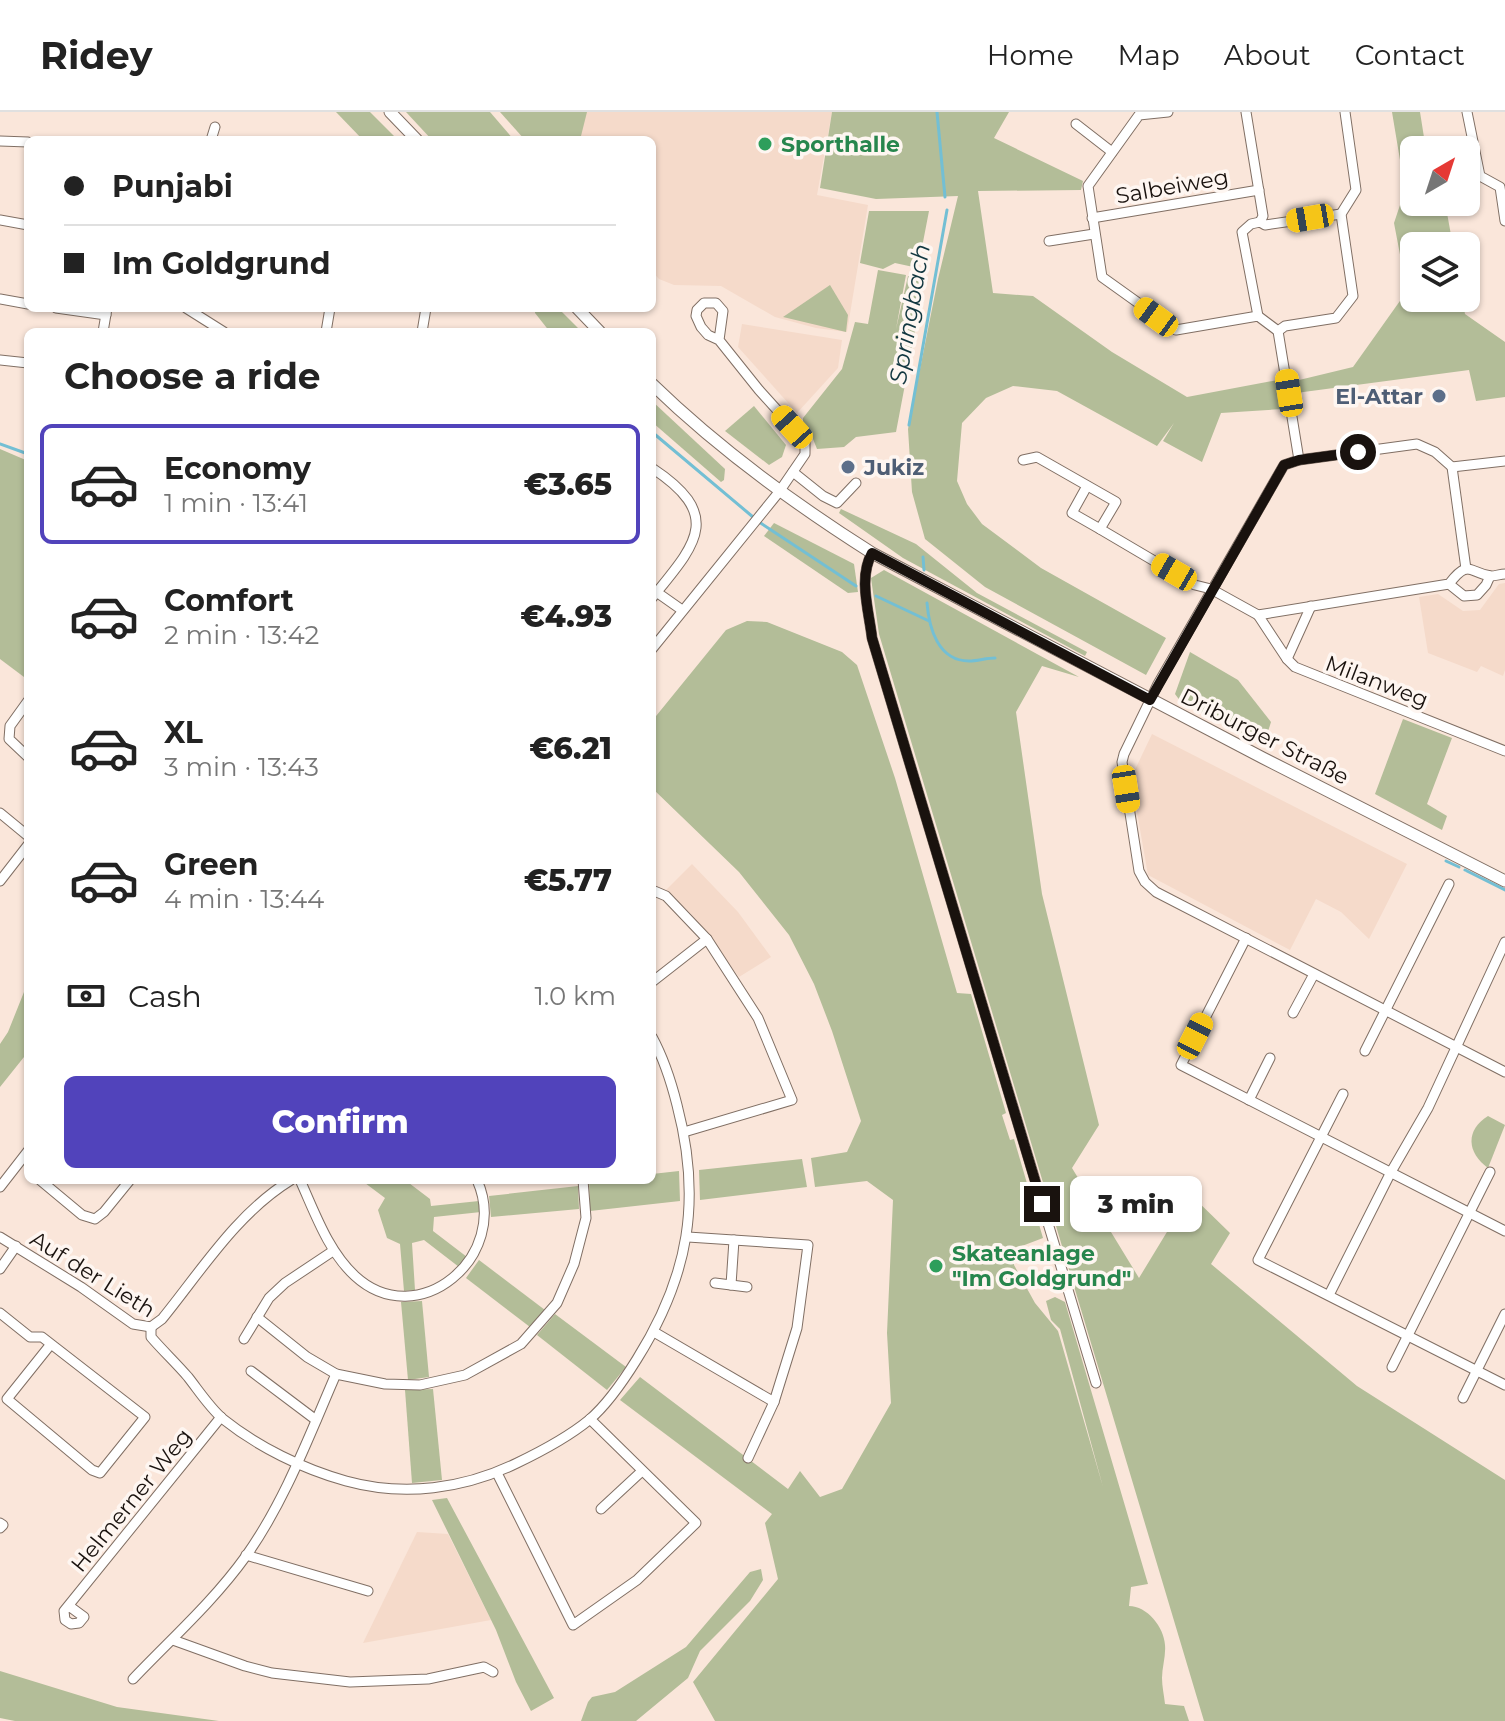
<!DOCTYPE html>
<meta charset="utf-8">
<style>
:root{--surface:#fff;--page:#f2f2f2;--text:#222;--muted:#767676;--line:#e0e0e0;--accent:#5143bb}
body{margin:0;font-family:Montserrat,sans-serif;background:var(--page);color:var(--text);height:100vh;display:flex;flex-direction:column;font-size:30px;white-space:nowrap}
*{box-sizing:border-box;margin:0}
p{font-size:26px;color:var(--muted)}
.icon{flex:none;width:44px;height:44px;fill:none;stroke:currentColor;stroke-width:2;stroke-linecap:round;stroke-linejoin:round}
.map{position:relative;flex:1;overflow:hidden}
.sheet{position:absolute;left:24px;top:216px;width:632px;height:856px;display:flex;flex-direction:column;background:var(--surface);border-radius:12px;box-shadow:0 2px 6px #0004}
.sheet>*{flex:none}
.guide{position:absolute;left:24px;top:24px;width:632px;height:176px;border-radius:12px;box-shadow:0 2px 6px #0004;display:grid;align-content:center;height:176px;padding:0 40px;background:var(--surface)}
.needle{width:52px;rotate:39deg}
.fabs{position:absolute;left:1400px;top:24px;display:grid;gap:16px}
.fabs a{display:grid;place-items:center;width:80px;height:80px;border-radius:12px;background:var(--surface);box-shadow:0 2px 6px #0004;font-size:40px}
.end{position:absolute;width:36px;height:36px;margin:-18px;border:10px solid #19120e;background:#fff;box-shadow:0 0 0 4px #fff}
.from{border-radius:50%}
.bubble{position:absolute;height:56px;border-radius:12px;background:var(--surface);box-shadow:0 2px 6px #0004;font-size:26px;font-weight:800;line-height:56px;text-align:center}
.car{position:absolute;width:24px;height:48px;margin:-24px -12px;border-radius:10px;box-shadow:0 0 6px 2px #0007;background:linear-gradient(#f5c518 24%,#345 0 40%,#f5c518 0 76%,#345 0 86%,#f5c518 0)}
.guide b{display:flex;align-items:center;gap:28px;height:76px;font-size:30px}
.guide b+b{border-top:2px solid var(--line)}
.guide i{width:20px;height:20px;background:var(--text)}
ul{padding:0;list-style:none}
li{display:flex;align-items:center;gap:24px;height:120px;margin:0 16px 12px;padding:0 24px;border:4px solid transparent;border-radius:12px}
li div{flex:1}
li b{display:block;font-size:30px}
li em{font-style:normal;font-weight:800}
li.selected{border-color:var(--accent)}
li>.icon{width:72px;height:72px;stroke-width:1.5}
h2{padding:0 40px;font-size:36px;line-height:96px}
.pay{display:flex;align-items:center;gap:20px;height:88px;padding:0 40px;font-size:30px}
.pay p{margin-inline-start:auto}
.button{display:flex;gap:16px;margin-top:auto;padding:16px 40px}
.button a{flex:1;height:92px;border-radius:12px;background:var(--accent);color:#fff;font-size:32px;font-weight:800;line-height:92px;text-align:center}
header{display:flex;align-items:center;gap:48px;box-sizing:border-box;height:112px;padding:0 40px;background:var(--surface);border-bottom:2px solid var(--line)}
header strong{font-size:38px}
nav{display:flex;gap:44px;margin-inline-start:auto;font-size:28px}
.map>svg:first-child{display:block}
.built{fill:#f5daca}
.green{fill:#b3bd98}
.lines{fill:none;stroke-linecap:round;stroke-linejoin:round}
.stream{stroke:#73bfd4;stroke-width:3}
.minor-casing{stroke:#806f64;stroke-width:11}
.major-casing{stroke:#806f64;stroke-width:13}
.minor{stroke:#fff;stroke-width:9}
.major{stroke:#fff;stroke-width:11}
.route{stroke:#19120e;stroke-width:10}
.leisure-dot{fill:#2e9e5b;stroke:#fef6f1;stroke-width:3}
.service-dot{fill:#5c6f8a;stroke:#fef6f1;stroke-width:3}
.labels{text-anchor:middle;stroke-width:7;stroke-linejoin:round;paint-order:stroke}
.leisure-label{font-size:22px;font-weight:bold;fill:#27864d;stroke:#fef6f1;text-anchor:start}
.street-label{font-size:22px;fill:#19120e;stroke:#fef6f1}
.service-label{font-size:22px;font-weight:bold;fill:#4e5e75;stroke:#fef6f1;text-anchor:end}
.water-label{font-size:24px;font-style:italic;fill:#123740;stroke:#fef6f1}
</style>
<header>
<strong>Ridey</strong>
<nav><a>Home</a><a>Map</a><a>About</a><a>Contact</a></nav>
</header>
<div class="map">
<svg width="1505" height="1609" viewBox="0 0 1505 1609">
<rect width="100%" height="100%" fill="#fae6da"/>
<!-- built -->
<g class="built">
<polygon points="550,0 832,0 817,83 868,93 847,220 816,216 775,205 721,174 674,173 659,167 652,159 652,28 563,28"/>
<polygon points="742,212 842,228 838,256 797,301 738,235"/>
<polygon points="1505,471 1505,558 1503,564 1481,554 1477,560 1428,541 1419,485 1438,482 1463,499 1480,498 1499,472"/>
<polygon points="1152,622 1407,752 1369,827 1341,800 1316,787 1290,838 1148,763 1131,666"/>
<polygon points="692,752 738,800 771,845 739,865 692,803 666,778"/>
<polygon points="417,1420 448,1422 491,1508 363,1531"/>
</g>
<!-- green -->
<g class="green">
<polygon points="336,0 370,0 398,28 363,28"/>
<polygon points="406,0 490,0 514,28 432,28"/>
<polygon points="500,0 587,0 580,28 525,28"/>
<polygon points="832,0 1009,0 994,26 1083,69 1081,78 978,79 993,181 1033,184 1112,240 1187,285 1278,268 1282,297 1221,301 1202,350 1163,329 1174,311 1157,334 1057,279 1013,274 986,286 962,311 957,369 967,392 982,412 1041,456 1166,526 1146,563 985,475 925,427 912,380 908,317 938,167 958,84 876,87 820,76"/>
<polygon points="1392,0 1420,0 1426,38 1414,38 1414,90 1445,90 1453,134 1414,134 1414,186 1462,186 1465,202 1505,230 1505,285 1476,289 1469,258 1296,281 1295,269 1353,255 1407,179 1394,111 1405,78"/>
<polygon points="869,99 929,99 918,156 895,151 883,157 860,151"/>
<polygon points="878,158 906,163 896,217 908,164 925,167 896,320 856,325 844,335 817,337 811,322 803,312 803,306 842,257 855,210 868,212"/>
<polygon points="830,173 848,203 846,220 783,205"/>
<polygon points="535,196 558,196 582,220 550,220 535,201"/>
<polygon points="652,289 725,357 724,368 721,370 652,310"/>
<polygon points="754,294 786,333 782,345 769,353 725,319"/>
<polygon points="0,337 28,349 28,568 0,547"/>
<polygon points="841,397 916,432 977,481 1087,540 1085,544 903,446 839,401"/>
<polygon points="774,411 854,452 858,480 848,481 764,424"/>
<polygon points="884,458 1079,565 1042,554 1016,600 1042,782 1099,1013 1072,1056 1139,1166 1190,1082 1230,1121 1211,1152 1357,1274 1505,1368 1505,1609 1204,1609 879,522 871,466"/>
<path d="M747 509 767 510 842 540 857 553 895 666 957 881 971 882 1006 1001 1002 1003 1010 1028 1014 1027 1043 1126 1014 1137V1153L1035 1191 1058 1219 1103 1375 1060 1217 1051 1208 1046 1189 1055 1185 1065 1190 1148 1472 1131 1475 1129 1494C1147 1494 1164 1515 1165 1533 1166 1544 1162 1555 1162 1566 1162 1574 1164 1583 1165 1592L1184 1594 1189 1609H715L693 1570 778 1467 765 1411 772 1402 620 1288 640 1265 788 1377 800 1359 820 1385 842 1377 891 1291 887 1221 893 1088 867 1069 815 1075 811 1046 847 1040 861 1009 832 919 814 872 789 823 739 760 652 676V609L726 518Z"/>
<polygon points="1190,540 1238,568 1271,610 1264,632 1181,590 1175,582"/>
<polygon points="1403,607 1452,626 1427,692 1447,704 1442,718 1375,682"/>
<polygon points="28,870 28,940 0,975 0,932 8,920"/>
<path d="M1488 1004 1505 1013 1488 1056C1467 1041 1465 1018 1488 1004Z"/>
<polygon points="802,1047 807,1075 700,1088 699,1058"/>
<polygon points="679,1059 680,1089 590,1099 589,1069 652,1068 652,1062"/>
<polygon points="361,1068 405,1068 430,1087 431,1094 479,1089 481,1100 434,1105 433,1119 467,1145 459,1155 424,1128 412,1131 415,1178 404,1179 400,1132 387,1126 378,1098 385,1086"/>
<polygon points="578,1074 579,1097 491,1105 489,1084"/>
<polygon points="479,1148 545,1198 530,1215 466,1166"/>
<polygon points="422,1189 429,1265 408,1268 401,1190"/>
<polygon points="555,1202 626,1255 607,1278 537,1223"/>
<polygon points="433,1277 442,1368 412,1371 405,1278"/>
<polygon points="447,1386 554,1586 531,1599 516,1570 496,1518 432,1388"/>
<polygon points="761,1457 763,1468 750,1489 700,1539 688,1566 636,1609 581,1609 588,1590 592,1585 615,1580 686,1535 750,1460"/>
<polygon points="0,1559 117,1595 219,1609 15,1609 0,1606"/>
</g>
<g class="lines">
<!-- stream -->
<g class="stream">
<polyline points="937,0 945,85"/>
<polyline points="909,313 947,98"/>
<polyline points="652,320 753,405"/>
<polyline points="0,332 28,342"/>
<polyline points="759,410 856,474"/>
<polyline points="923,445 924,458"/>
<polyline points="876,484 929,509"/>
<path d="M927 491C929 516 938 549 969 549 978 549 986 546 995 546"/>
<polyline points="1446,749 1459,755"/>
<polyline points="1465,758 1505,778"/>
</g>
<defs>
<g id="minor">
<polyline points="1168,0 1139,3 1088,74 1102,165 1176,218 1258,204 1278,219"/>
<polyline points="1246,0 1263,104 1260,110"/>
<polyline points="1467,0 1480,64 1500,75 1505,109"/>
<polyline points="1076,12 1112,40"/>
<polyline points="211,28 215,15"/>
<polyline points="0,29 28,30"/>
<polyline points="1092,106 1259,78"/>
<polyline points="0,108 28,113"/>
<polyline points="1049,129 1094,122"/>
<polyline points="0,187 28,192"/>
<polyline points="56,196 106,203"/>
<polyline points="186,196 224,220"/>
<polyline points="1258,204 1242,120 1251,112 1260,110 1265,113 1341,102"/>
<polyline points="103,220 107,196"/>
<polyline points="326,220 330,196"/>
<polyline points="422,220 426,196"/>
<polyline points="0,248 28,251"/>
<path d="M1023 348 1037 345 1116 390 1100 417 1195 473 1211 477 1258 503 1449 472C1469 446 1469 461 1491 464 1496 464 1500 462 1505 462"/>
<polyline points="1299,348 1278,219 1285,214 1336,206 1353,184 1341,102 1356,78 1345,0"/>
<polyline points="1505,349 1452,355 1435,340 1417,332 1299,348 1284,353 1158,572 1124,642 1122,650 1139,759 1145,770 1156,780 1505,960"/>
<polyline points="1452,355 1466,457"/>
<path d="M652 356C725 404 695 433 652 486"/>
<polyline points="793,360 823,384 837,391 856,371"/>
<polyline points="1087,374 1072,401 1100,417"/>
<path d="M872 441C858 466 869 499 872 526L1096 1271"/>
<polyline points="1449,472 1464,484 1477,483 1486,473 1490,464"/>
<polyline points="655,479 682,498"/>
<polyline points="1258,503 1287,547 1295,555 1505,639"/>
<polyline points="652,537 779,380 805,342 805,329 759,278 719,228 708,223 701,215 696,204 697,198 704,191 716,191 723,199 719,228"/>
<polyline points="1287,547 1311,494"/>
<polyline points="28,589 10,614 9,627 28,645"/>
<polyline points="0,701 28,724"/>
<polyline points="0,769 28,733"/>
<polyline points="652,778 666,784 707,827"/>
<polyline points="1246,826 1181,953 1505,1119"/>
<polyline points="652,870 707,827 758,906 792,988 684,1020"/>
<polyline points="1293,901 1314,862"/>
<polyline points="1365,939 1449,772"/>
<polyline points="1343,982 1258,1148 1505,1273"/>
<polyline points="1249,988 1270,946"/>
<polyline points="40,1068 82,1103 95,1107 104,1100 130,1068"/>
<path d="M300 1068C315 1101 328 1139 355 1164 418 1222 511 1144 477 1068"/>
<polyline points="0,1075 28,1039"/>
<polyline points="0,1125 81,1175 133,1212 151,1215"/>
<polyline points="0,1157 16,1134"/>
<polyline points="715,1171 731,1173 734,1128"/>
<polyline points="731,1173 747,1175"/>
<polyline points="1329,1183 1391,1060 1428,996 1505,830"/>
<polyline points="0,1201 30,1225 42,1225 145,1305 100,1361 92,1358 7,1287 51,1232"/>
<polyline points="257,1205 307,1245 336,1262 385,1272 420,1273 465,1263 521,1232 557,1191 574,1152 586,1106 583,1068"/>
<path d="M151 1215V1225C163 1239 176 1251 188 1265 199 1279 210 1296 223 1307 258 1335 303 1357 346 1369 404 1385 464 1377 517 1351 542 1339 567 1326 589 1308 608 1292 624 1268 637 1247 689 1164 702 1088 677 993 671 969 664 947 652 925"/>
<path d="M151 1215 162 1207C201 1159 237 1101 291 1068"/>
<polyline points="654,1220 774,1290 797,1216 808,1133 688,1125"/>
<polyline points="244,1227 269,1186 285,1171 333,1139"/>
<polyline points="1392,1255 1490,1060"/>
<polyline points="251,1259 316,1308"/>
<polyline points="1463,1286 1505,1202"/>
<polyline points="748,1346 774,1290"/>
<polyline points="497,1361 573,1513 637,1468 696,1411 590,1307"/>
<polyline points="601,1397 642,1359"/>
<polyline points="0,1411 3,1413 0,1416"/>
<polyline points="246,1443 368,1479"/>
<polyline points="69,1494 84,1505 79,1511 71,1512 65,1508 64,1499 221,1305"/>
<polyline points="173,1528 245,1554 272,1561 350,1570 428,1567 484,1555 493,1560"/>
<path d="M133 1567C172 1526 213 1490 246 1444 285 1389 309 1324 336 1262"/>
</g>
<g id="major">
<polyline points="390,0 417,28"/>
<polyline points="577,196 600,220"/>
<path d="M652 272C719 337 793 391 872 441L1263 646 1505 769"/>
</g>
</defs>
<!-- minor casing -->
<use href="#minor" class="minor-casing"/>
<!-- major casing -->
<use href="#major" class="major-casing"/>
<!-- minor -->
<use href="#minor" class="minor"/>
<!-- major -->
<use href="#major" class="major"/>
</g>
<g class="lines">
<!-- route -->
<path class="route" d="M1042 1092 872 526C869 499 858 466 872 441L1150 588 1284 353 1299 348 1358 340"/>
</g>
<!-- markers -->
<g class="leisure-dot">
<circle cx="765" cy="32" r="8"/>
<circle cx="936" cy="1154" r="8"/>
</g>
<g class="service-dot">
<circle cx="1439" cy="284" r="8"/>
<circle cx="848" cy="355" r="8"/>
</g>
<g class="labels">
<!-- leisure labels -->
<g class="leisure-label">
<text x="781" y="40">Sporthalle</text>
<text x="952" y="1149">Skateanlage<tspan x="952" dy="25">"Im Goldgrund"</tspan></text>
</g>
<!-- street labels -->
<g class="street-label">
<text transform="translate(1172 74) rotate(-10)" y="8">Salbeiweg</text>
<text transform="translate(1377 569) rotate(21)" y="8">Milanweg</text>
<text transform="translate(1265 624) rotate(27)" y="8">Driburger Straße</text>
<text transform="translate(93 1162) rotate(32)" y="8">Auf der Lieth</text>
<text transform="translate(131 1388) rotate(-51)" y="8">Helmerner Weg</text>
</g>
<!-- service labels -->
<g class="service-label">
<text x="1423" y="292">El-Attar</text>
<text x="864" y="363" text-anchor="start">Jukiz</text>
</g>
<!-- water labels -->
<g class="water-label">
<text transform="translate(910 202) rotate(-80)" y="8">Springbach</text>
</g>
</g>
</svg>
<div class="fabs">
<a><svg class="needle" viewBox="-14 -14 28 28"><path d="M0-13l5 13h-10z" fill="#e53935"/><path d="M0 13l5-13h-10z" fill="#767676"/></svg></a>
<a><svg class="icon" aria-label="layers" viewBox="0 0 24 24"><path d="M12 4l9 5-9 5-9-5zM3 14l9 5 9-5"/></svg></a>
</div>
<i class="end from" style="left:1358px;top:340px"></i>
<i class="end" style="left:1042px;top:1092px"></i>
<div class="bubble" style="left:1070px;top:1064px;width:132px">3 min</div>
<i class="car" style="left:1310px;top:106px;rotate:260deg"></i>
<i class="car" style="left:1156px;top:205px;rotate:306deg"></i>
<i class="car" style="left:1289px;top:281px;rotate:351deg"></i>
<i class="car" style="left:792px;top:315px;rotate:318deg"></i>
<i class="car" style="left:1174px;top:460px;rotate:300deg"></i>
<i class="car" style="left:1126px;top:677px;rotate:171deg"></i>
<i class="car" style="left:1195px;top:924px;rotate:27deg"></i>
<div class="guide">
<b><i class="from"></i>Punjabi</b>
<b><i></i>Im Goldgrund</b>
</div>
<section class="sheet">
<h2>Choose a ride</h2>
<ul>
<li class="selected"><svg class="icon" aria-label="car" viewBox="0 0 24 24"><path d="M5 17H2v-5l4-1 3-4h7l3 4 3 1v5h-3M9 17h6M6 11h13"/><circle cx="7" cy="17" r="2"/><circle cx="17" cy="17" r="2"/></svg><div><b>Economy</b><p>1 min · 13:41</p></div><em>€3.65</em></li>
<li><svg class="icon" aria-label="car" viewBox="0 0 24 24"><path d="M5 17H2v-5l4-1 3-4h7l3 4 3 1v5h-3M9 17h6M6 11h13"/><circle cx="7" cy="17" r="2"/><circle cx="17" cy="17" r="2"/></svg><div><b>Comfort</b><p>2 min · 13:42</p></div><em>€4.93</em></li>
<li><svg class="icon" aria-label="car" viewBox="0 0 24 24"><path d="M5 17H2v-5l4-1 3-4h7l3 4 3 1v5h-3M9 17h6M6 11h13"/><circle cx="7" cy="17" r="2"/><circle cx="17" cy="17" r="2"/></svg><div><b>XL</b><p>3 min · 13:43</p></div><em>€6.21</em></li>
<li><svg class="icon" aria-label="car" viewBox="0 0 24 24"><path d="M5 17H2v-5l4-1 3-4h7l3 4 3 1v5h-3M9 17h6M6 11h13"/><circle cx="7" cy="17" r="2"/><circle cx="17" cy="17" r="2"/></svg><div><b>Green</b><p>4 min · 13:44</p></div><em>€5.77</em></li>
</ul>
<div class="pay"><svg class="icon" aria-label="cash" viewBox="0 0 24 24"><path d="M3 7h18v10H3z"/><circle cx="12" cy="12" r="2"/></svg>Cash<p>1.0 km</p></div>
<div class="button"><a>Confirm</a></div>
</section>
</div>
